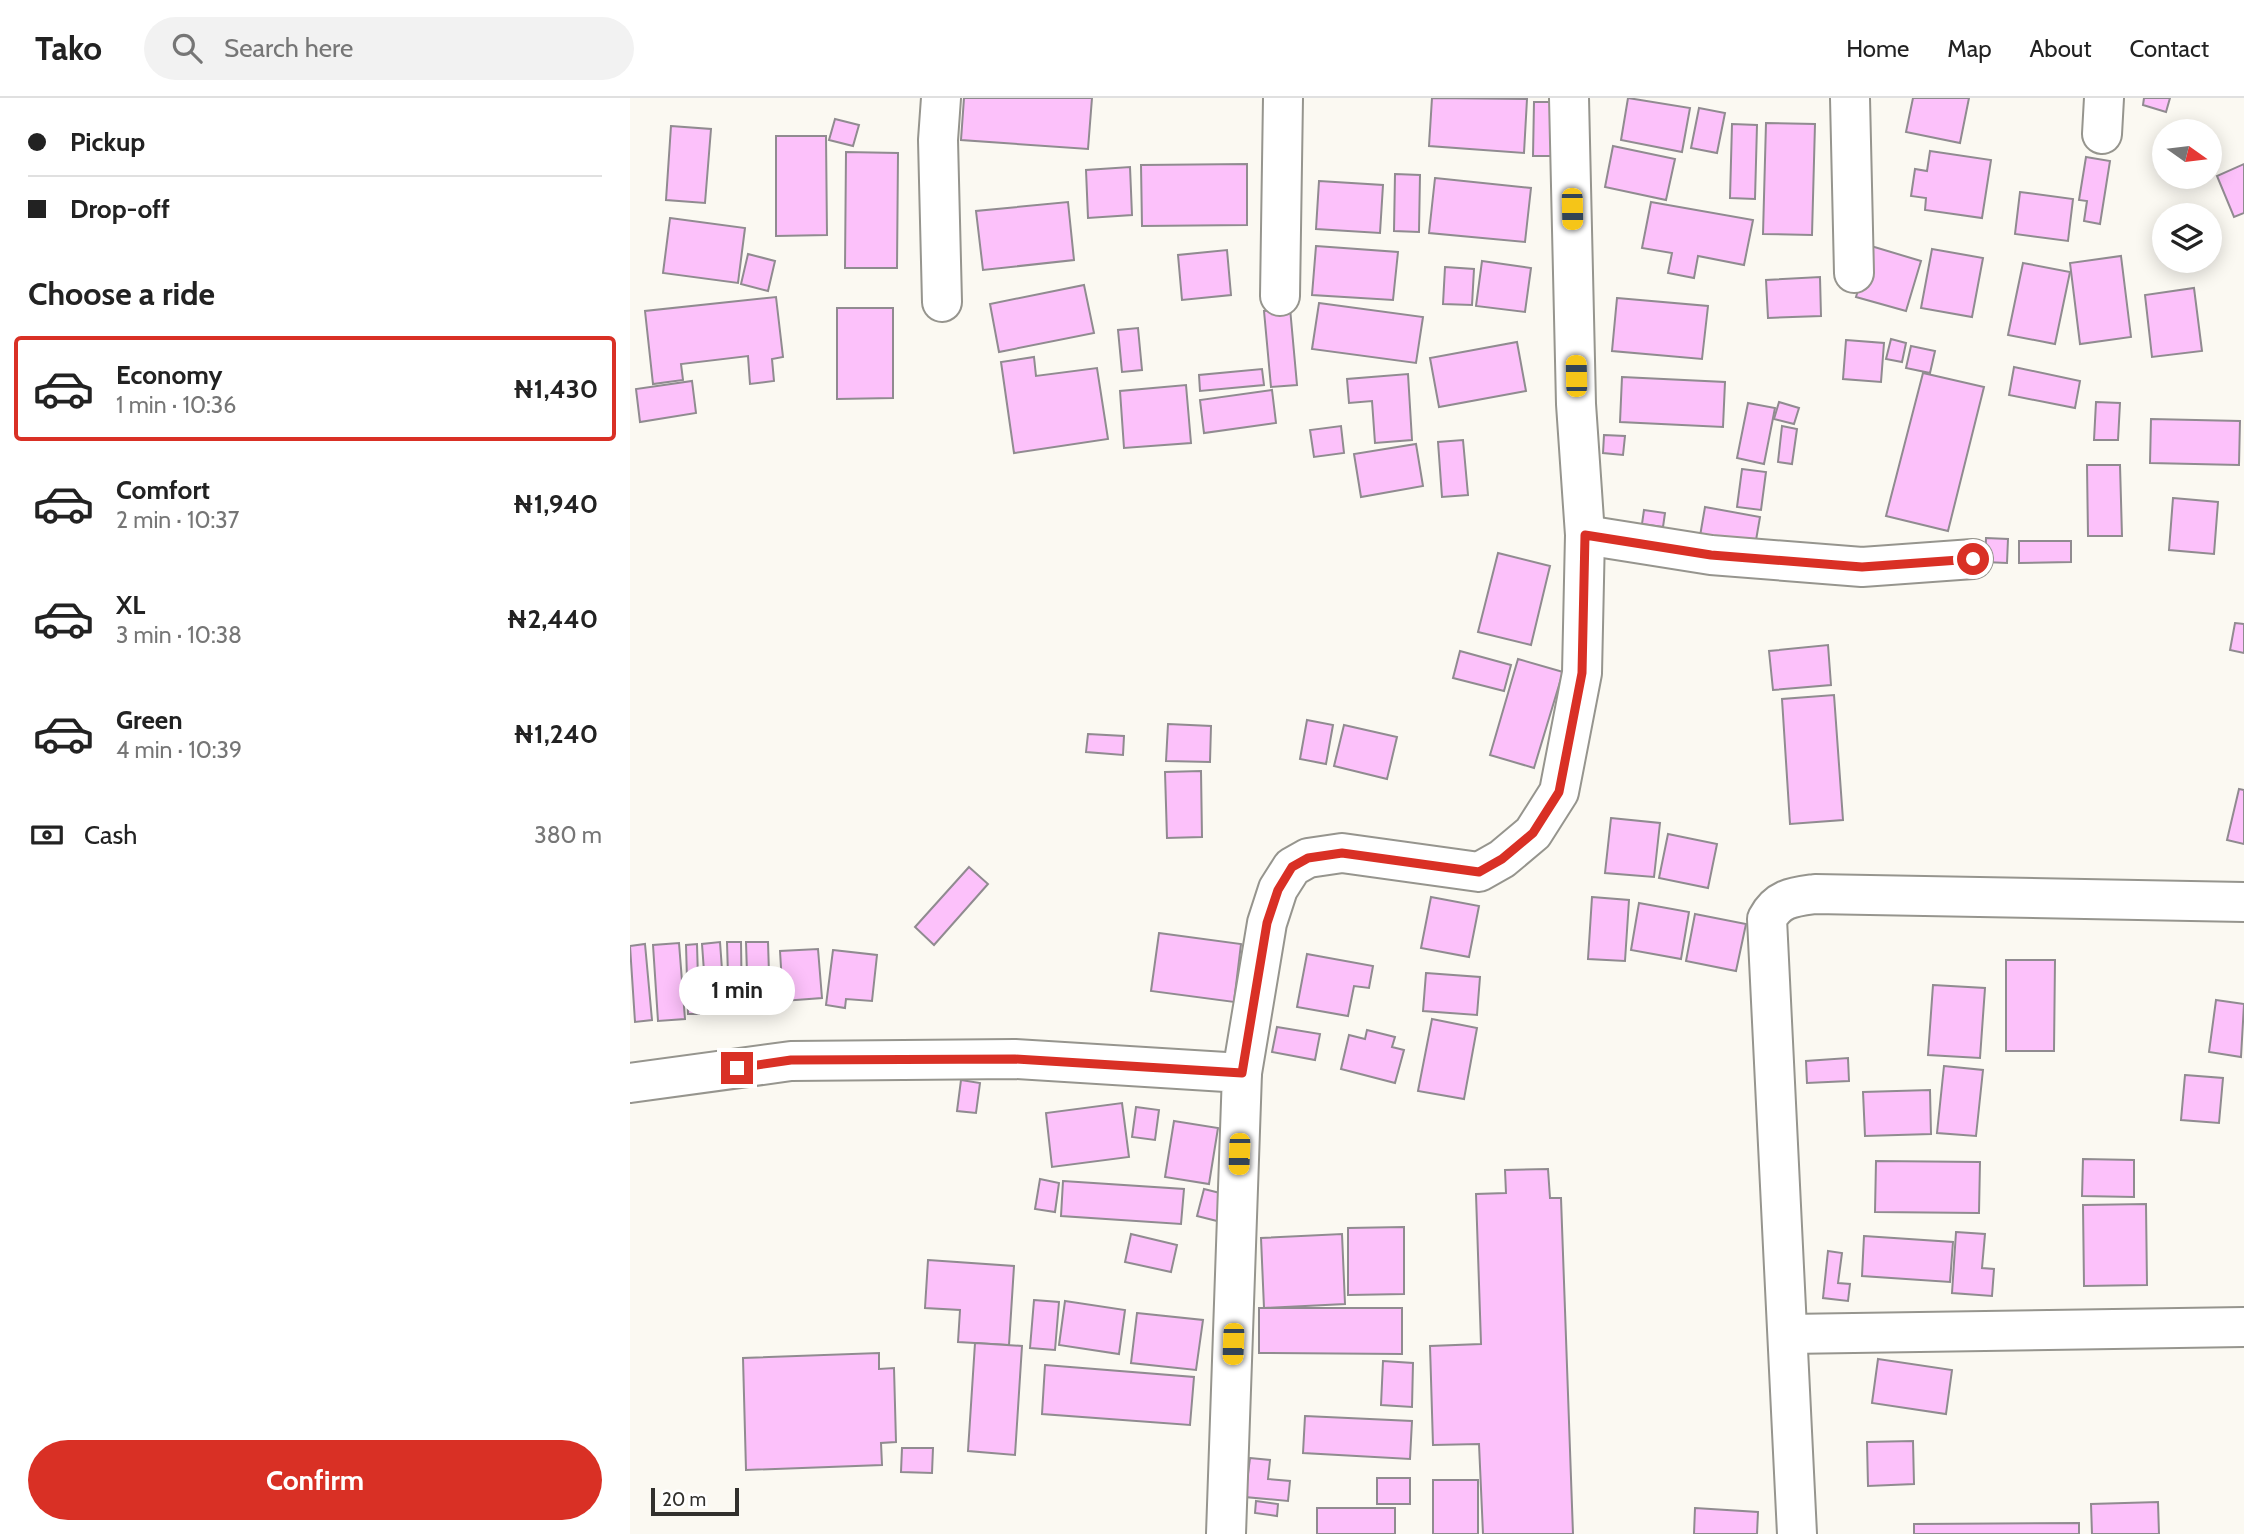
<!DOCTYPE html>
<meta charset="utf-8">
<style>
:root{--surface:#fff;--page:#f2f2f2;--text:#222;--muted:#767676;--line:#e0e0e0;--accent:#d93025}
body{margin:0;font-family:Cabin,sans-serif;background:var(--page);color:var(--text);height:100vh;display:flex;flex-direction:column;font-size:26px;white-space:nowrap}
*{box-sizing:border-box;margin:0}
p{font-size:23px;color:var(--muted)}
.icon{flex:none;width:38px;height:38px;fill:none;stroke:currentColor;stroke-width:2;stroke-linecap:round;stroke-linejoin:round}
.map{position:relative;flex:1;overflow:hidden}
.sheet{display:flex;flex-direction:column;background:var(--surface);width:630px}
.sheet>*{flex:none}
.banner{display:grid;align-content:center;height:154px;padding:0 28px;background:var(--surface)}
.needle{width:46px;rotate:104deg}
.controls{position:absolute;left:1522px;top:21px;display:grid;gap:14px}
.controls a{display:grid;place-items:center;width:70px;height:70px;border-radius:50%;background:var(--surface);box-shadow:0 4px 18px #0003;font-size:35px}
.scale{position:absolute;left:21px;bottom:18px;width:88px;box-sizing:border-box;padding-left:7px;border:4px solid #31302d;border-top:0;font-size:19px;line-height:24px;white-space:nowrap;color:#31302d;-webkit-text-stroke:5px #fff;paint-order:stroke}
.end{position:absolute;width:32px;height:32px;margin:-16px;border:9px solid #d93025;background:#fff;box-shadow:0 0 0 4px #fff}
.from{border-radius:50%}
.bubble{position:absolute;height:49px;border-radius:24px;background:var(--surface);box-shadow:0 4px 18px #0003;font-size:23px;font-weight:700;line-height:49px;text-align:center}
.car{position:absolute;width:21px;height:42px;margin:-21px -10px;border-radius:9px;box-shadow:0 0 5px 2px #0007;background:linear-gradient(#f5c518 24%,#345 0 40%,#f5c518 0 76%,#345 0 86%,#f5c518 0)}
.banner b{display:flex;align-items:center;gap:24px;height:66px;font-size:26px}
.banner b+b{border-top:2px solid var(--line)}
.banner i{width:18px;height:18px;background:var(--text)}
ul{padding:0;list-style:none}
li{display:flex;align-items:center;gap:21px;height:105px;margin:0 14px 10px;padding:0 14px;border:4px solid transparent;border-radius:7px}
li div{flex:1}
li b{display:block;font-size:26px}
li em{font-style:normal;font-weight:700}
li.active{border-color:var(--accent)}
li>.icon{width:63px;height:63px;stroke-width:1.5}
h2{padding:0 28px;font-size:32px;line-height:84px}
.pay{display:flex;align-items:center;gap:18px;height:77px;padding:0 28px;font-size:26px}
.pay p{margin-inline-start:auto}
.primary-button{display:flex;gap:14px;margin-top:auto;padding:14px 28px}
.primary-button a{flex:1;height:80px;border-radius:42px;background:var(--accent);color:#fff;font-size:28px;font-weight:700;line-height:80px;text-align:center}
header{display:flex;align-items:center;gap:42px;box-sizing:border-box;height:98px;padding:0 35px;background:var(--surface);border-bottom:2px solid var(--line)}
header strong{font-size:33px}
nav{display:flex;gap:38px;margin-inline-start:auto;font-size:24px}
.search{width:490px;height:63px;background:var(--page);display:flex;align-items:center;gap:18px;box-sizing:border-box;padding:0 24px;border-radius:38px;color:var(--muted);font-size:26px}
main{display:flex;flex:1;min-height:0}
.map>svg:first-child{display:block}
.building{fill:#fcc1fa;stroke:#908b90;stroke-width:2}
.lines{fill:none;stroke-linecap:round;stroke-linejoin:round}
.minor-casing{stroke:#96958e;stroke-width:42}
.minor{stroke:#fff;stroke-width:38}
.route{stroke:#d93025;stroke-width:9}
</style>
<header>
<strong>Tako</strong>
<div class="search"><svg class="icon" aria-label="search" viewBox="0 0 24 24"><circle cx="10" cy="10" r="6"/><path d="M15 15l6 6"/></svg>Search here</div>
<nav><a>Home</a><a>Map</a><a>About</a><a>Contact</a></nav>
</header>
<main>
<section class="sheet">
<div class="banner">
<b><i class="from"></i>Pickup</b>
<b><i></i>Drop-off</b>
</div>
<h2>Choose a ride</h2>
<ul>
<li class="active"><svg class="icon" aria-label="car" viewBox="0 0 24 24"><path d="M5 17H2v-5l4-1 3-4h7l3 4 3 1v5h-3M9 17h6M6 11h13"/><circle cx="7" cy="17" r="2"/><circle cx="17" cy="17" r="2"/></svg><div><b>Economy</b><p>1 min · 10:36</p></div><em>₦1,430</em></li>
<li><svg class="icon" aria-label="car" viewBox="0 0 24 24"><path d="M5 17H2v-5l4-1 3-4h7l3 4 3 1v5h-3M9 17h6M6 11h13"/><circle cx="7" cy="17" r="2"/><circle cx="17" cy="17" r="2"/></svg><div><b>Comfort</b><p>2 min · 10:37</p></div><em>₦1,940</em></li>
<li><svg class="icon" aria-label="car" viewBox="0 0 24 24"><path d="M5 17H2v-5l4-1 3-4h7l3 4 3 1v5h-3M9 17h6M6 11h13"/><circle cx="7" cy="17" r="2"/><circle cx="17" cy="17" r="2"/></svg><div><b>XL</b><p>3 min · 10:38</p></div><em>₦2,440</em></li>
<li><svg class="icon" aria-label="car" viewBox="0 0 24 24"><path d="M5 17H2v-5l4-1 3-4h7l3 4 3 1v5h-3M9 17h6M6 11h13"/><circle cx="7" cy="17" r="2"/><circle cx="17" cy="17" r="2"/></svg><div><b>Green</b><p>4 min · 10:39</p></div><em>₦1,240</em></li>
</ul>
<div class="pay"><svg class="icon" aria-label="cash" viewBox="0 0 24 24"><path d="M3 7h18v10H3z"/><circle cx="12" cy="12" r="2"/></svg>Cash<p>380 m</p></div>
<div class="primary-button"><a>Confirm</a></div>
</section>
<div class="map">
<svg width="1614" height="1436" viewBox="0 0 1614 1436">
<rect width="100%" height="100%" fill="#fbf9f2"/>
<!-- building -->
<g class="building">
<polygon points="334,0 462,0 458,51 331,42"/>
<polygon points="802,0 897,1 894,55 799,48"/>
<polygon points="998,0 1060,10 1052,54 991,42"/>
<polygon points="1283,0 1339,0 1330,45 1276,34"/>
<polygon points="1514,0 1540,0 1536,14 1513,7"/>
<polygon points="904,4 924,4 924,58 903,58"/>
<polygon points="1069,10 1095,15 1087,55 1061,50"/>
<polygon points="205,21 229,27 223,48 199,42"/>
<polygon points="1136,25 1185,26 1182,137 1133,136"/>
<polygon points="1102,26 1127,27 1125,101 1100,100"/>
<polygon points="41,28 81,31 75,105 36,102"/>
<polygon points="146,38 196,38 197,137 146,138"/>
<polygon points="983,48 1045,61 1036,102 975,89"/>
<polygon points="1300,53 1361,62 1352,120 1295,112 1296,100 1281,98 1285,71 1297,73"/>
<polygon points="216,54 268,55 267,170 215,170"/>
<polygon points="1456,59 1480,63 1470,126 1454,123 1457,103 1449,102"/>
<polygon points="617,66 617,127 512,128 511,67"/>
<polygon points="1614,66 1614,115 1604,119 1587,78"/>
<polygon points="500,69 502,117 458,120 456,72"/>
<polygon points="765,76 790,77 789,134 764,133"/>
<polygon points="805,80 901,90 895,144 799,135"/>
<polygon points="689,83 753,87 750,135 686,131"/>
<polygon points="1390,94 1443,101 1438,143 1385,136"/>
<polygon points="438,104 444,162 353,172 346,113"/>
<polygon points="1021,104 1123,122 1114,167 1068,158 1064,180 1038,175 1042,155 1012,150"/>
<polygon points="40,120 115,130 108,185 33,175"/>
<polygon points="686,148 768,154 763,202 682,197"/>
<polygon points="1241,148 1291,163 1276,213 1226,199"/>
<polygon points="1302,151 1353,160 1342,219 1291,210"/>
<polygon points="597,152 601,197 552,202 548,157"/>
<polygon points="118,156 145,163 138,193 111,186"/>
<polygon points="1491,158 1501,239 1450,246 1440,165"/>
<polygon points="852,163 901,170 895,214 846,208"/>
<polygon points="1393,165 1440,174 1425,246 1378,237"/>
<polygon points="815,169 844,171 842,207 813,206"/>
<polygon points="1190,179 1191,218 1138,220 1136,182"/>
<polygon points="454,187 464,235 369,254 360,206"/>
<polygon points="1564,190 1572,253 1522,259 1515,197"/>
<polygon points="146,199 153,259 142,261 144,283 120,286 118,258 51,266 53,282 23,286 15,213"/>
<polygon points="987,200 1078,208 1072,261 982,253"/>
<polygon points="689,205 793,219 786,265 682,251"/>
<polygon points="207,210 263,210 263,300 207,301"/>
<polygon points="660,210 667,287 641,289 634,213"/>
<polygon points="508,230 512,272 492,274 488,232"/>
<polygon points="1261,241 1276,245 1272,264 1256,261"/>
<polygon points="1216,242 1254,245 1251,284 1213,281"/>
<polygon points="887,244 896,293 809,309 800,260"/>
<polygon points="1281,248 1305,253 1300,275 1276,270"/>
<polygon points="404,259 406,278 467,270 478,341 384,355 371,264"/>
<polygon points="1384,269 1450,283 1445,310 1379,297"/>
<polygon points="632,271 634,287 570,293 569,277"/>
<polygon points="1293,275 1354,289 1318,433 1256,418"/>
<polygon points="778,276 782,342 745,345 742,303 719,305 717,281"/>
<polygon points="992,279 1095,284 1093,329 990,324"/>
<polygon points="62,283 66,315 10,324 6,291"/>
<polygon points="556,287 561,345 494,350 490,293"/>
<polygon points="642,292 646,325 574,335 570,302"/>
<polygon points="1149,304 1169,310 1164,326 1144,321"/>
<polygon points="1466,304 1490,305 1488,342 1464,342"/>
<polygon points="1118,305 1145,310 1134,366 1107,360"/>
<polygon points="1521,321 1610,323 1609,367 1520,365"/>
<polygon points="711,328 714,355 684,359 680,332"/>
<polygon points="1152,328 1167,331 1162,366 1148,364"/>
<polygon points="974,337 995,338 993,357 973,355"/>
<polygon points="833,342 838,397 812,399 808,344"/>
<polygon points="786,346 793,388 731,399 724,356"/>
<polygon points="1457,367 1490,367 1492,438 1458,438"/>
<polygon points="1112,371 1136,374 1131,412 1107,409"/>
<polygon points="1543,400 1588,404 1584,456 1539,452"/>
<polygon points="1075,409 1130,419 1125,448 1070,438"/>
<polygon points="1014,412 1035,415 1033,429 1012,426"/>
<polygon points="1356,440 1378,441 1377,465 1355,464"/>
<polygon points="1389,443 1441,443 1441,464 1389,465"/>
<polygon points="868,455 920,468 901,547 848,534"/>
<polygon points="1605,525 1614,526 1614,555 1600,552"/>
<polygon points="1198,547 1201,587 1143,592 1139,553"/>
<polygon points="830,553 881,567 874,593 823,580"/>
<polygon points="888,561 933,574 904,670 860,657"/>
<polygon points="1204,597 1213,722 1160,726 1152,601"/>
<polygon points="677,622 703,627 696,666 670,661"/>
<polygon points="538,626 581,628 580,664 536,663"/>
<polygon points="714,627 767,639 757,681 704,668"/>
<polygon points="458,636 494,638 493,657 456,654"/>
<polygon points="571,673 572,739 537,740 535,674"/>
<polygon points="1609,691 1614,692 1614,746 1597,742"/>
<polygon points="981,720 1030,725 1024,779 975,775"/>
<polygon points="1038,736 1087,746 1078,790 1029,780"/>
<polygon points="339,769 358,786 304,847 285,829"/>
<polygon points="801,799 849,808 839,859 791,850"/>
<polygon points="962,799 999,802 995,863 958,861"/>
<polygon points="1009,805 1059,814 1051,861 1001,852"/>
<polygon points="1065,816 1116,826 1106,873 1056,863"/>
<polygon points="529,835 611,846 604,904 521,893"/>
<polygon points="90,844 95,913 77,915 72,846"/>
<polygon points="97,844 111,844 112,913 99,913"/>
<polygon points="116,844 138,844 140,907 118,908"/>
<polygon points="49,845 55,921 28,923 23,847"/>
<polygon points="15,846 22,922 5,924 0,848"/>
<polygon points="67,846 69,916 58,916 56,847"/>
<polygon points="188,851 192,900 153,903 150,853"/>
<polygon points="203,852 247,857 242,903 216,901 215,910 196,907"/>
<polygon points="677,856 743,868 739,890 724,888 718,918 667,909"/>
<polygon points="1376,862 1425,862 1424,953 1376,953"/>
<polygon points="796,875 850,879 847,917 793,913"/>
<polygon points="1303,887 1355,890 1350,960 1298,957"/>
<polygon points="1586,902 1614,906 1611,959 1579,954"/>
<polygon points="802,921 847,930 834,1001 788,993"/>
<polygon points="647,929 690,936 685,962 642,954"/>
<polygon points="737,932 765,939 762,949 774,952 765,985 711,971 719,937 735,941"/>
<polygon points="1218,960 1219,983 1177,985 1176,963"/>
<polygon points="1314,968 1353,972 1346,1038 1307,1035"/>
<polygon points="1555,977 1593,980 1589,1025 1551,1022"/>
<polygon points="331,982 350,985 346,1015 327,1013"/>
<polygon points="1300,992 1301,1036 1235,1038 1233,994"/>
<polygon points="492,1005 499,1059 422,1069 416,1015"/>
<polygon points="506,1009 529,1012 525,1042 502,1039"/>
<polygon points="544,1023 588,1030 579,1086 535,1079"/>
<polygon points="1453,1061 1504,1062 1504,1099 1452,1098"/>
<polygon points="1246,1063 1350,1064 1349,1115 1245,1114"/>
<polygon points="918,1071 920,1100 931,1100 943,1436 853,1436 849,1346 803,1347 800,1248 851,1246 846,1096 876,1095 875,1072"/>
<polygon points="410,1081 429,1085 425,1114 405,1111"/>
<polygon points="433,1083 554,1091 551,1126 431,1118"/>
<polygon points="574,1091 594,1096 587,1123 567,1118"/>
<polygon points="1516,1106 1517,1187 1454,1188 1453,1107"/>
<polygon points="774,1129 774,1196 718,1197 718,1130"/>
<polygon points="1326,1134 1355,1136 1352,1170 1364,1171 1362,1198 1322,1195"/>
<polygon points="501,1136 547,1147 541,1174 495,1164"/>
<polygon points="712,1136 715,1206 634,1210 631,1140"/>
<polygon points="1234,1138 1323,1144 1320,1184 1232,1178"/>
<polygon points="1198,1153 1212,1155 1208,1185 1220,1186 1218,1203 1193,1200"/>
<polygon points="298,1162 384,1168 379,1247 328,1244 330,1212 295,1210"/>
<polygon points="404,1202 429,1204 425,1252 400,1250"/>
<polygon points="435,1203 495,1212 489,1256 429,1247"/>
<polygon points="629,1210 772,1210 772,1256 629,1255"/>
<polygon points="507,1215 573,1222 566,1272 501,1265"/>
<polygon points="345,1245 392,1248 385,1357 338,1353"/>
<polygon points="249,1255 249,1271 264,1270 266,1344 251,1345 252,1367 116,1372 113,1260"/>
<polygon points="1248,1261 1322,1272 1316,1316 1242,1305"/>
<polygon points="753,1263 783,1265 782,1309 751,1307"/>
<polygon points="415,1267 564,1279 560,1327 412,1316"/>
<polygon points="675,1318 782,1323 780,1361 673,1355"/>
<polygon points="1283,1343 1284,1386 1238,1388 1237,1344"/>
<polygon points="272,1350 303,1350 302,1375 271,1374"/>
<polygon points="620,1360 640,1362 638,1381 660,1383 658,1403 615,1399"/>
<rect x="747" y="1380" width="33" height="26"/>
<rect x="803" y="1382" width="45" height="54"/>
<polygon points="626,1403 648,1406 647,1418 625,1415"/>
<polygon points="1528,1404 1529,1436 1462,1436 1461,1406"/>
<rect x="687" y="1410" width="78" height="26"/>
<polygon points="1065,1410 1128,1414 1127,1436 1064,1436"/>
<polygon points="1449,1425 1449,1436 1284,1436 1284,1426"/>
</g>
<g class="lines">
<defs>
<g id="minor">
<polyline points="311,0 308,42 312,204"/>
<polyline points="1220,0 1224,175"/>
<polyline points="1472,36 1474,0"/>
<polyline points="650,198 653,0"/>
<polyline points="955,437 1081,457 1232,469 1343,461"/>
<polyline points="612,975 637,825 648,791 662,769 678,760 712,755 849,774 872,761 903,735 929,694 952,575 955,437 946,306 939,0"/>
<polyline points="0,985 161,963 385,961 612,975 596,1436"/>
<polyline points="1158,1236 1614,1229"/>
<path d="M1167 1436 1137 821C1148 800 1163 799 1185 796L1614 804"/>
</g>
</defs>
<!-- minor casing -->
<use href="#minor" class="minor-casing"/>
<!-- minor -->
<use href="#minor" class="minor"/>
</g>
<g class="lines">
<!-- route -->
<polyline class="route" points="107,970 161,962 385,961 612,975 637,825 648,792 662,769 678,760 712,755 849,774 872,761 903,735 929,694 952,575 955,437 1081,457 1232,469 1343,461"/>
</g>
</svg>
<div class="controls">
<a><svg class="needle" viewBox="-14 -14 28 28"><path d="M0-13l5 13h-10z" fill="#e53935"/><path d="M0 13l5-13h-10z" fill="#767676"/></svg></a>
<a><svg class="icon" aria-label="layers" viewBox="0 0 24 24"><path d="M12 4l9 5-9 5-9-5zM3 14l9 5 9-5"/></svg></a>
</div>
<div class="scale">20 m</div>
<i class="end from" style="left:1343px;top:461px"></i>
<i class="end" style="left:107px;top:970px"></i>
<div class="bubble" style="left:49px;top:868px;width:116px">1 min</div>
<i class="car" style="left:942px;top:111px;rotate:179deg"></i>
<i class="car" style="left:946px;top:278px;rotate:359deg"></i>
<i class="car" style="left:609px;top:1056px;rotate:182deg"></i>
<i class="car" style="left:603px;top:1246px;rotate:182deg"></i>
</div>
</main>
